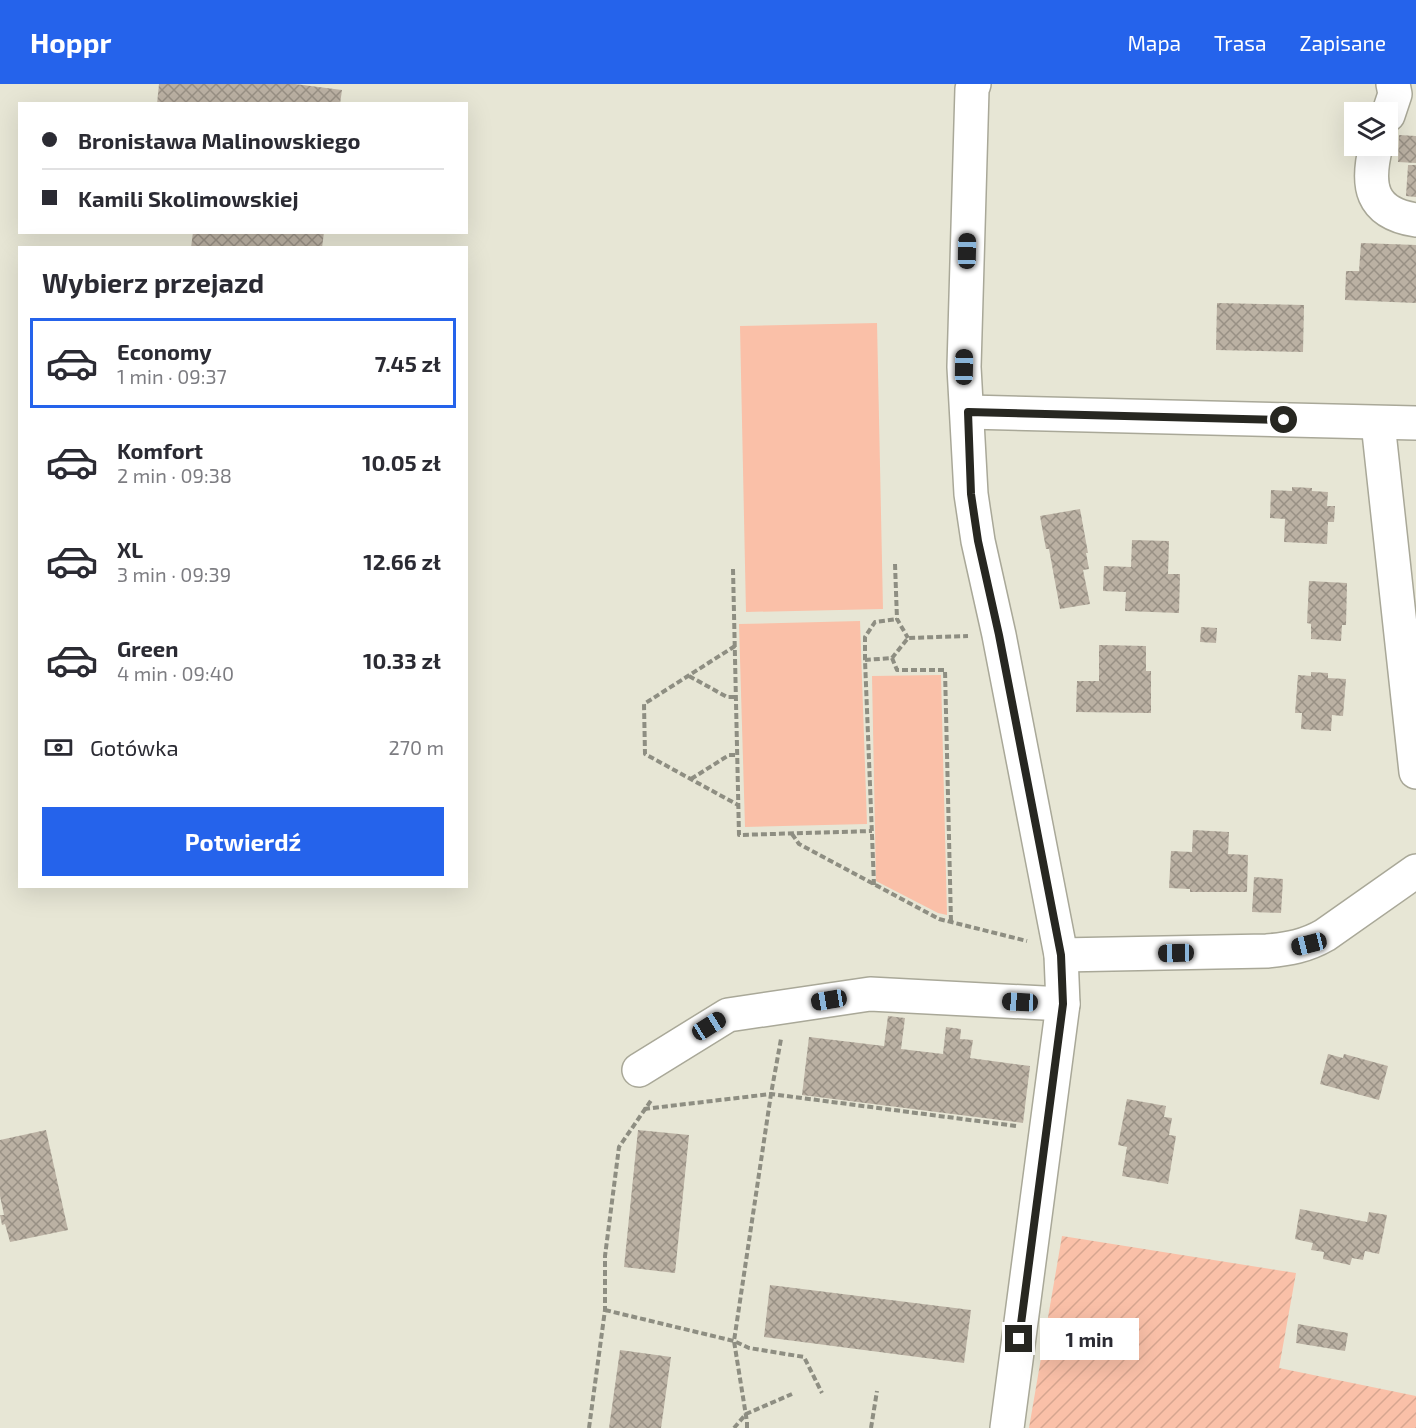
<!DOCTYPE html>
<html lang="pl">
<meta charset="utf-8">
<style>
:root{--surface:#fff;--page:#f7f7f7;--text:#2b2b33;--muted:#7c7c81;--line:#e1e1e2;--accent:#2563eb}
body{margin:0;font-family:"Exo 2",sans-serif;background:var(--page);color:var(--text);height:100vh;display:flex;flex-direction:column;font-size:22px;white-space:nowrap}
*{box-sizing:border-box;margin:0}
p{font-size:20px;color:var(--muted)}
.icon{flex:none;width:33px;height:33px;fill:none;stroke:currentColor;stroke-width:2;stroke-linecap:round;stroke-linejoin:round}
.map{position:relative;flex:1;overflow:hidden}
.details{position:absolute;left:18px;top:162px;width:450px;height:642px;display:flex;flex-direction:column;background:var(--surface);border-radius:0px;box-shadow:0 6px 24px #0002}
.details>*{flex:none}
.hud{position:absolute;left:18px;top:18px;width:450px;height:132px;border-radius:0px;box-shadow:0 6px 24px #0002;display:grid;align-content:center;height:132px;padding:0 24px;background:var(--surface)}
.tools{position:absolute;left:1344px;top:18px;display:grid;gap:12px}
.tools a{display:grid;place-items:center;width:54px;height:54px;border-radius:0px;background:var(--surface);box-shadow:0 6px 24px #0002;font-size:30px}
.end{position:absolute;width:27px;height:27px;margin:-14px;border:8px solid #272721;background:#fff;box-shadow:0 0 0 3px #fff}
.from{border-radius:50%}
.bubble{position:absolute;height:42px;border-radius:0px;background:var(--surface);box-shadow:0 6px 24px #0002;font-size:20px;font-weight:700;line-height:42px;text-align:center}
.car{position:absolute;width:18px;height:36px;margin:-18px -9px;border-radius:8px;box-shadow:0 0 4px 2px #0007;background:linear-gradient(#222 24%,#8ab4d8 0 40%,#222 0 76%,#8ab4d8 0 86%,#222 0)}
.hud b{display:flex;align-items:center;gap:21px;height:57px;font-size:22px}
.hud b+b{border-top:2px solid var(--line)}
.hud i{width:15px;height:15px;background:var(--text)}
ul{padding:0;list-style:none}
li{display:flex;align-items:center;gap:18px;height:90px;margin:0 12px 9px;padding:0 12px;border:3px solid transparent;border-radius:0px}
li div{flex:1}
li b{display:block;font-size:22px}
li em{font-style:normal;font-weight:700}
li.current{border-color:var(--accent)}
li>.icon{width:54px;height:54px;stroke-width:1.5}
h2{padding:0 24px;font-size:27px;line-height:72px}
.pay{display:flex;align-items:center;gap:15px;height:66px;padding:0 24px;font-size:22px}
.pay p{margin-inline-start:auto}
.button{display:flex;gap:12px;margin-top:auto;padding:12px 24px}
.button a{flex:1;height:69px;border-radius:0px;background:var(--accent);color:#fff;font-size:24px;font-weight:700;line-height:69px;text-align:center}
header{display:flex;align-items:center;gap:36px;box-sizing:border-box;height:84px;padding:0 30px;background:var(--accent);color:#fff}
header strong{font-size:28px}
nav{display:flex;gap:33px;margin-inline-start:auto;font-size:21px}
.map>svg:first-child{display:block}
.green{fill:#fac0a8}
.garden{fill:url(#garden-furrows)}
.building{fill:url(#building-cross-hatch)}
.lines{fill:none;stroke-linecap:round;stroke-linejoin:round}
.minor-casing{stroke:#a9a898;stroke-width:36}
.path{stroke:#8e8e82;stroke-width:4;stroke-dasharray:6 3;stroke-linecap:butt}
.minor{stroke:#fff;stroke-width:33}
.route{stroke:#272721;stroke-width:8}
</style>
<header>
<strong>Hoppr</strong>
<nav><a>Mapa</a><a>Trasa</a><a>Zapisane</a></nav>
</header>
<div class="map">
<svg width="1416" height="1344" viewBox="0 0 1416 1344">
<defs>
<pattern id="garden-furrows" width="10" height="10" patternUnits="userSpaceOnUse" patternTransform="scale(1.5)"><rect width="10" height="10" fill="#fac0a8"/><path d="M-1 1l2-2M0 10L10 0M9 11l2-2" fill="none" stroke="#d6a590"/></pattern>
<pattern id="building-cross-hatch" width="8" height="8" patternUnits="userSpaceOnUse" patternTransform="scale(1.5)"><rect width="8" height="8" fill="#bbb1a3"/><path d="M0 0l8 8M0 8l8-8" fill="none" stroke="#989084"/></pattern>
</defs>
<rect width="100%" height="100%" fill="#e7e6d5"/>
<!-- green -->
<g class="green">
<polygon points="877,239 883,525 746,528 740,242"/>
<polygon points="860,537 867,740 745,743 739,540"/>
<polygon points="941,591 947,831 938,829 876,797 872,592"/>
</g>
<!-- garden -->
<polygon class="garden" points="1062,1152 1296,1189 1279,1284 1416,1312 1416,1344 1029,1344"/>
<!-- building -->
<g class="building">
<polygon points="159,0 295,0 342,6 340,20 157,20"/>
<polygon points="1399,51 1416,52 1416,79 1398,78"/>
<polygon points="1408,81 1416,81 1416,113 1406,112"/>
<polygon points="193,148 324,148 322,164 191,164"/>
<polygon points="1361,159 1416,161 1416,219 1345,216 1346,187 1359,187"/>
<polygon points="1217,219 1304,221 1303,268 1216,266"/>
<polygon points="1292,403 1312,404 1312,407 1328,408 1327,422 1335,422 1334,438 1328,438 1327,460 1284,458 1285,435 1270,434 1271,406 1292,407"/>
<polygon points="1080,425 1088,469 1086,469 1089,485 1083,486 1090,520 1060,525 1049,465 1046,465 1040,432"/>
<polygon points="1132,456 1169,457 1168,490 1180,490 1179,529 1125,527 1126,508 1103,507 1104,482 1131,483"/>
<polygon points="1309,497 1347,499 1346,541 1342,541 1341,557 1311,555 1311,540 1307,539"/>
<polygon points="1201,543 1217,544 1216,559 1200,558"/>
<polygon points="1099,561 1146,562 1146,587 1151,587 1151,629 1076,628 1077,597 1099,597"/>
<polygon points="1311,588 1328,589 1328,594 1346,595 1343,632 1332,631 1331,647 1301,645 1302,629 1295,629 1298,591 1311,592"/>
<polygon points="1193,746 1229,748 1228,770 1248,771 1247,808 1190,808 1190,805 1169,804 1171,767 1192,768"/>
<polygon points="1254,793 1283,795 1281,829 1252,828"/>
<polygon points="888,932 905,934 901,965 943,970 946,943 961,945 960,955 973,956 970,974 1030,982 1023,1039 802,1011 809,953 884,962"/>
<polygon points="1328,970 1343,974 1344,970 1388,982 1379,1016 1320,1000"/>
<polygon points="1127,1015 1166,1022 1164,1033 1172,1034 1169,1051 1176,1052 1168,1100 1122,1092 1127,1063 1118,1061"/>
<polygon points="46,1046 68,1146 10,1158 5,1140 2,1141 0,1131 4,1131 0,1112 0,1056"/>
<polygon points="638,1046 689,1051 675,1189 624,1183"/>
<polygon points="1300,1125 1367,1138 1369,1128 1387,1131 1379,1170 1365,1167 1363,1176 1352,1174 1350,1181 1323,1175 1324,1168 1311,1166 1313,1159 1295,1155"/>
<polygon points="770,1201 971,1226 964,1279 764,1253"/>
<polygon points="1298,1240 1348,1249 1345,1267 1296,1259"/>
<polygon points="620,1266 671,1273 661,1344 609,1344"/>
</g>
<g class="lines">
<defs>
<g id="minor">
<polyline points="974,0 972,5 964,283 971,410 978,457 999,551 1061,871 1063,920 1007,1344"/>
<polyline points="1388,31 1395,10 1393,0"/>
<path d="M1376 62C1366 101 1370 129 1416 136"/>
<polyline points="968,328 1416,339"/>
<polyline points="1378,339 1416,688"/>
<path d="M1061 871 1267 867C1289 865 1306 862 1325 851L1416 787"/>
<polyline points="639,986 728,931 870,910 1063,920"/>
</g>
</defs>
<!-- minor casing -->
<use href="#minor" class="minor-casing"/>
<!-- path -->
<g class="path">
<polyline points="895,480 897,535 908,554"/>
<polyline points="733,485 739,751 872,747"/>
<polyline points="735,562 644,620 645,670 738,721"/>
<polyline points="892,574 897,586 945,586 951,838"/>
<polyline points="865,576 865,553 875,538 897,535"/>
<polyline points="689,592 727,613 736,613"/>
<polyline points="691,695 729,671 737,671"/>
<polyline points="792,750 799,760 939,835 1027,857"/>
<polyline points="874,801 865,576 892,574 908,554 968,552"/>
<polyline points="644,1025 771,1010 1016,1042"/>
<polyline points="605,1226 734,1257 749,1264 804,1273 822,1309"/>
<polyline points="589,1344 605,1226 605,1172 619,1063 652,1015"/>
<polyline points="734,1344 746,1330 792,1310"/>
<polyline points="747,1344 747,1338 734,1257 771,1010 781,955"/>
<polyline points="871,1344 877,1307"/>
</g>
<!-- minor -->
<use href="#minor" class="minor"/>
</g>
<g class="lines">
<!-- route -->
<polyline class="route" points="1019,1255 1063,920 1061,871 999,551 978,457 971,410 968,328 1284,336"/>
</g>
</svg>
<div class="tools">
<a><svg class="icon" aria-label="layers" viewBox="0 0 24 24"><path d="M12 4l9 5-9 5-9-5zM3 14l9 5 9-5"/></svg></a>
</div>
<i class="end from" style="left:1284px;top:336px"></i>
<i class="end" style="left:1019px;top:1255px"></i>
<div class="bubble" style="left:1040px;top:1234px;width:99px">1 min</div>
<i class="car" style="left:967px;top:167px;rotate:1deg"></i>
<i class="car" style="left:964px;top:283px;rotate:1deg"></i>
<i class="car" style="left:1309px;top:860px;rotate:256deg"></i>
<i class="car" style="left:1176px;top:869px;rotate:269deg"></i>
<i class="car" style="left:829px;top:916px;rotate:261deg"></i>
<i class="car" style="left:1020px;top:918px;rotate:273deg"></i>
<i class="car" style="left:709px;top:942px;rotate:58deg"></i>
<div class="hud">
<b><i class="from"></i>Bronisława Malinowskiego</b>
<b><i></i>Kamili Skolimowskiej</b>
</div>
<section class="details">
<h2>Wybierz przejazd</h2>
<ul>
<li class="current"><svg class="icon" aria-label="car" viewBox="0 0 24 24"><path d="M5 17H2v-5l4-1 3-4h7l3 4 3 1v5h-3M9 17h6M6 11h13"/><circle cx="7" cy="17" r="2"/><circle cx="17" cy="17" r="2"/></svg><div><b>Economy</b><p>1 min · 09:37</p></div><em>7.45 zł</em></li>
<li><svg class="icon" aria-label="car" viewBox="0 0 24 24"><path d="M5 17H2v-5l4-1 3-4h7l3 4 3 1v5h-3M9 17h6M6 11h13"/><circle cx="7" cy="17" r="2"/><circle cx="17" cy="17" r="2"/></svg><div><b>Komfort</b><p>2 min · 09:38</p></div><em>10.05 zł</em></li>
<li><svg class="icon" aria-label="car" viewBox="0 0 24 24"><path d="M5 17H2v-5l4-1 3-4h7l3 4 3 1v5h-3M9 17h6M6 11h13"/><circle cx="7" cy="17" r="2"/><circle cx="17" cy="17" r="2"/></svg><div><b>XL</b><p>3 min · 09:39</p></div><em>12.66 zł</em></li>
<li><svg class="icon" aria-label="car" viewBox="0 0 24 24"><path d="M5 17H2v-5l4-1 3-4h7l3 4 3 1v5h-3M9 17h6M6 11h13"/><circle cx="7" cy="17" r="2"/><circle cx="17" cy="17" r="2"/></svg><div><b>Green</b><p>4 min · 09:40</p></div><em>10.33 zł</em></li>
</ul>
<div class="pay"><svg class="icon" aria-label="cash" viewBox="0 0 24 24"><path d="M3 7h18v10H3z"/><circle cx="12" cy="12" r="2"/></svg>Gotówka<p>270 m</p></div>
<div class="button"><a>Potwierdź</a></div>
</section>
</div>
